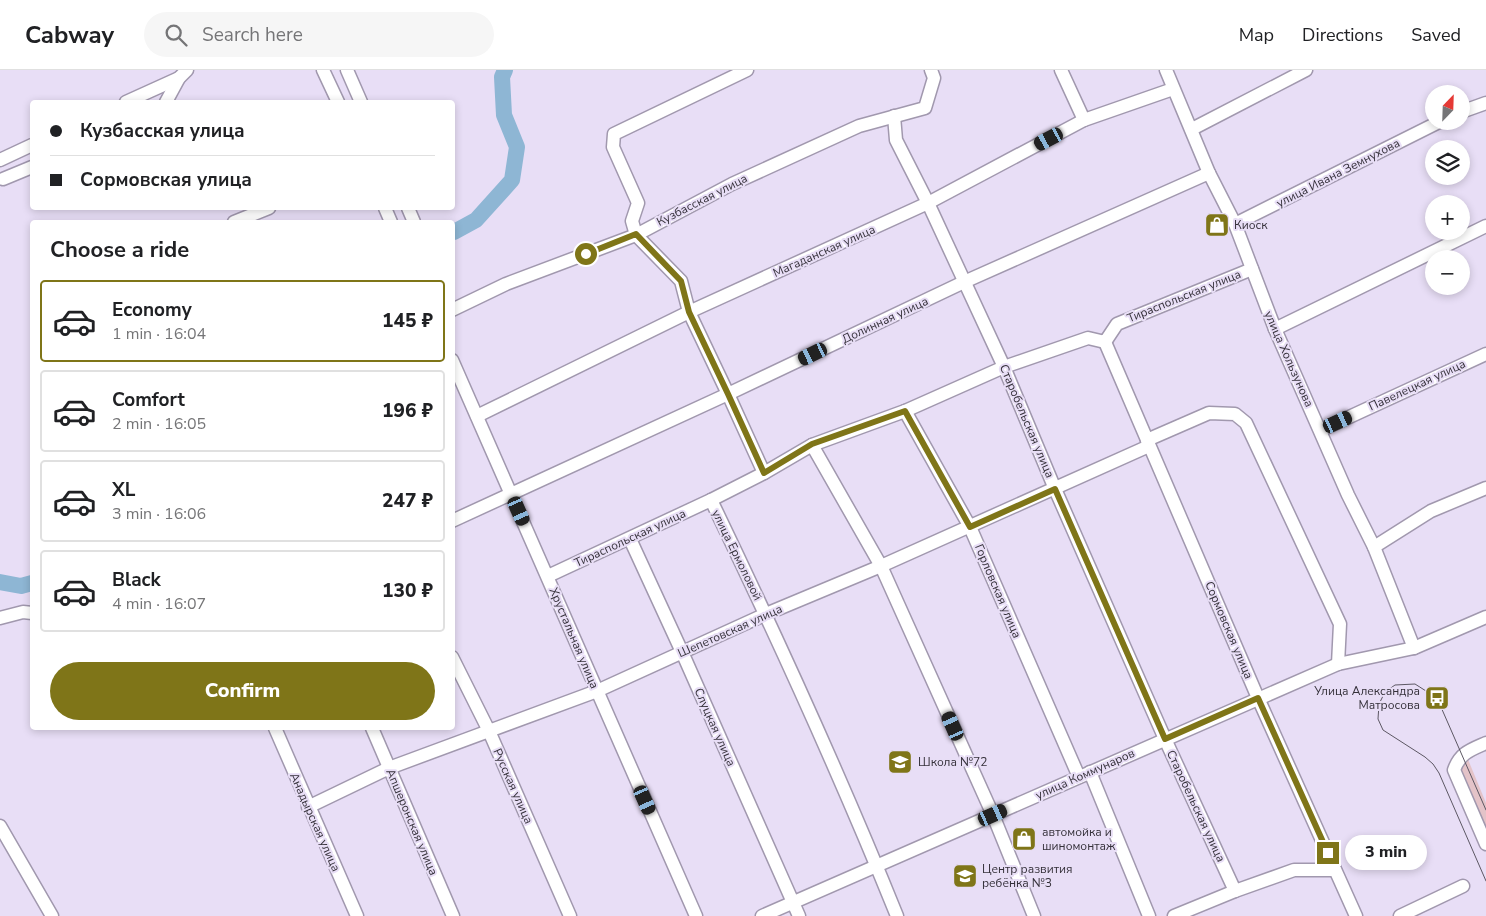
<!DOCTYPE html>
<meta charset="utf-8">
<style>
:root{--surface:#fff;--page:#f6f6f6;--text:#202124;--muted:#757577;--line:#e0e0e0;--accent:#7f7518}
body{margin:0;font-family:"Nunito Sans",sans-serif;background:var(--page);color:var(--text);height:100vh;display:flex;flex-direction:column;font-size:19px;white-space:nowrap}
*{box-sizing:border-box;margin:0}
p{font-size:16px;color:var(--muted)}
.icon{flex:none;width:28px;height:28px;fill:none;stroke:currentColor;stroke-width:2;stroke-linecap:round;stroke-linejoin:round}
.map{position:relative;flex:1;overflow:hidden}
.side{position:absolute;left:30px;top:150px;width:425px;height:510px;display:flex;flex-direction:column;background:var(--surface);border-radius:5px;box-shadow:0 2px 8px #0003}
.side>*{flex:none}
.guide{position:absolute;left:30px;top:30px;width:425px;height:110px;border-radius:5px;box-shadow:0 2px 8px #0003;display:grid;align-content:center;height:110px;padding:0 20px;background:var(--surface)}
.needle{width:32px;rotate:23deg}
.buttons{position:absolute;left:1425px;top:15px;display:grid;gap:10px}
.buttons a{display:grid;place-items:center;width:45px;height:45px;border-radius:50%;background:var(--surface);box-shadow:0 2px 8px #0003;font-size:25px}
.end{position:absolute;width:22px;height:22px;margin:-11px;border:6px solid #7f7518;background:#fff;box-shadow:0 0 0 2px #fff}
.from{border-radius:50%}
.bubble{position:absolute;height:35px;border-radius:18px;background:var(--surface);box-shadow:0 2px 8px #0003;font-size:16px;font-weight:800;line-height:35px;text-align:center}
.car{position:absolute;width:15px;height:30px;margin:-15px -8px;border-radius:6px;box-shadow:0 0 4px 1px #0007;background:linear-gradient(#222 24%,#8ab4d8 0 40%,#222 0 76%,#8ab4d8 0 86%,#222 0)}
.guide b{display:flex;align-items:center;gap:18px;height:48px;font-size:19px}
.guide b+b{border-top:1px solid var(--line)}
.guide i{width:12px;height:12px;background:var(--text)}
ul{padding:0;list-style:none}
li{display:flex;align-items:center;gap:15px;height:82px;margin:0 10px 8px;padding:0 10px;border:2px solid var(--line);border-radius:5px}
li div{flex:1}
li b{display:block;font-size:19px}
li em{font-style:normal;font-weight:800}
li.on{border-color:var(--accent)}
li>.icon{width:45px;height:45px;stroke-width:1.5}
h2{padding:0 20px;font-size:22px;line-height:60px}
.cta{display:flex;gap:10px;margin-top:auto;padding:10px 20px}
.cta a{flex:1;height:58px;border-radius:30px;background:var(--accent);color:#fff;font-size:20px;font-weight:800;line-height:58px;text-align:center}
header{display:flex;align-items:center;gap:30px;box-sizing:border-box;height:70px;padding:0 25px;background:var(--surface);border-bottom:1px solid var(--line)}
header strong{font-size:24px}
nav{display:flex;gap:28px;margin-inline-start:auto;font-size:18px}
.search{width:350px;height:45px;background:var(--page);display:flex;align-items:center;gap:12px;box-sizing:border-box;padding:0 18px;border-radius:28px;color:var(--muted);font-size:19px}
.map>svg:first-child{display:block}
.green{fill:#e4c3c8}
.lines{fill:none;stroke-linecap:round;stroke-linejoin:round}
.river{stroke:#8eb6d4;stroke-width:16}
.minor-casing{stroke:#a198ae;stroke-width:15}
.minor{stroke:#fff;stroke-width:12}
.tram{stroke:#5c5763;stroke-width:1}
.route{stroke:#7f7518;stroke-width:6}
.labels{text-anchor:middle;stroke-width:4;stroke-linejoin:round;paint-order:stroke}
.street-label{font-size:12px;fill:#35313a;stroke:#e8def6}
.poi-label{font-size:12px;fill:#35313a;stroke:#e8def6;text-anchor:start}
</style>
<header>
<strong>Cabway</strong>
<div class="search"><svg class="icon" aria-label="search" viewBox="0 0 24 24"><circle cx="10" cy="10" r="6"/><path d="M15 15l6 6"/></svg>Search here</div>
<nav><a>Map</a><a>Directions</a><a>Saved</a></nav>
</header>
<div class="map">
<svg width="1486" height="846" viewBox="0 0 1486 846">
<rect width="100%" height="100%" fill="#e8def6"/>
<!-- green -->
<polygon class="green" points="1467,687 1486,733 1486,766 1461,709 1460,693"/>
<g class="lines">
<!-- river -->
<g class="river">
<polyline points="454,162 476,150 512,110 517,77 504,45 502,7 505,0"/>
<polyline points="0,512 21,516 32,513"/>
</g>
<defs>
<g id="minor">
<polyline points="323,0 338,32"/>
<polyline points="347,0 361,32"/>
<path d="M747 0 614 64 613 77 638 133 632 151 636 165 681 211 689 242 728 324 764 403 711 430C777 567 840 705 897 846"/>
<polyline points="1061,0 1084,50"/>
<polyline points="1166,0 1209,103 1235,154 1275,259 1348,425 1374,477 1414,578"/>
<polyline points="126,32 179,8"/>
<polyline points="166,32 179,8 187,0"/>
<polyline points="1461,42 1486,33"/>
<polyline points="894,46 896,70 928,133 1004,297 1055,419 1165,669 1235,821"/>
<polyline points="1192,59 1306,0"/>
<polyline points="0,90 32,75"/>
<polyline points="3,109 32,97"/>
<polyline points="385,138 391,152"/>
<polyline points="408,138 414,152"/>
<polyline points="234,152 269,138"/>
<polyline points="1235,154 1441,51"/>
<polyline points="452,240 506,214 636,165 732,114 859,56 925,38 934,8 931,0"/>
<polyline points="1275,259 1486,156"/>
<polyline points="1105,272 1258,628 1356,846"/>
<polyline points="452,290 696,846"/>
<polyline points="905,341 970,457 1079,707"/>
<polyline points="477,346 689,242 928,133 1084,50 1173,19"/>
<polyline points="1321,360 1486,284"/>
<polyline points="1147,370 1209,343 1235,344 1246,353 1340,554 1338,594"/>
<polyline points="812,375 881,496 993,745 1034,846"/>
<polyline points="764,403 812,375 905,341 1004,297 1088,268 1105,272 1117,254 1252,199"/>
<polyline points="452,451 728,324 964,212 1209,103"/>
<polyline points="630,469 682,582 799,846"/>
<polyline points="1374,477 1431,441 1486,418"/>
<polyline points="548,506 711,430"/>
<polyline points="0,548 23,542 32,543"/>
<polyline points="452,587 489,661 570,846"/>
<polyline points="275,658 357,846"/>
<polyline points="372,658 453,846"/>
<path d="M1486 673C1470 680 1460 683 1454 700L1486 774"/>
<polyline points="1090,702 1149,846"/>
<polyline points="308,737 389,698 597,621 766,544 881,496 1149,376"/>
<polyline points="0,756 52,846"/>
<polyline points="762,846 1338,594 1414,578 1486,547"/>
<polyline points="1174,846 1235,821 1294,800 1335,800"/>
<polyline points="1400,846 1463,816"/>
</g>
</defs>
<!-- minor casing -->
<use href="#minor" class="minor-casing"/>
<!-- minor -->
<use href="#minor" class="minor"/>
<!-- tram -->
<polyline class="tram" points="1486,740 1437,628 1415,614 1395,615 1385,622 1379,634 1378,649 1383,660 1425,687 1433,694 1439,703 1486,811"/>
</g>
<g class="lines">
<!-- route -->
<polyline class="route" points="586,184 636,164 681,211 689,242 728,324 764,403 812,374 905,341 970,457 1055,419 1165,669 1258,628 1328,783"/>
</g>
<!-- icons -->
<defs>
<symbol id="shop-square" viewBox="-11 -11 22 22"><rect x="-9" y="-9" width="18" height="18" rx="4" fill="#7f7518" stroke="#e8def6"/><path d="M-5-2.5h2.3a2.7 3.5 0 0 1 5.4 0H5L5.5 6h-11ZM-1.5-2.5h3a1.5 2.3 0 0 0-3 0Z" fill="#fff"/></symbol>
<symbol id="bus-square" viewBox="-11 -11 22 22"><rect x="-9" y="-9" width="18" height="18" rx="4" fill="#7f7518" stroke="#e8def6"/><path d="M-5-6H5V4H4V6H2V4H-2V6H-4V4H-5ZM-3.5-4V0h7V-4ZM-3.5 1.2v1.5H-2V1.2ZM2 1.2v1.5H3.5V1.2Z" fill="#fff"/></symbol>
<symbol id="school-square" viewBox="-11 -11 22 22"><rect x="-9" y="-9" width="18" height="18" rx="4" fill="#7f7518" stroke="#e8def6"/><path d="M0-5L7-2L0 1L-7-2ZM-4 1L0 2.5L4 1V4Q0 6-4 4Z" fill="#fff"/></symbol>
</defs>
<g fill-rule="evenodd">
<use href="#shop-square" x="1203" y="141" width="28" height="28"/>
<use href="#bus-square" x="1423" y="614" width="28" height="28"/>
<use href="#school-square" x="886" y="678" width="28" height="28"/>
<use href="#shop-square" x="1010" y="755" width="28" height="28"/>
<use href="#school-square" x="951" y="792" width="28" height="28"/>
</g>
<g class="labels">
<!-- street labels -->
<g class="street-label">
<text transform="translate(1338 103) rotate(-27)" y="4">улица Ивана Земнухова</text>
<text transform="translate(702 130) rotate(-27)" y="4">Кузбасская улица</text>
<text transform="translate(824 181) rotate(-24)" y="4">Магаданская улица</text>
<text transform="translate(1184 226) rotate(-22)" y="4">Тираспольская улица</text>
<text transform="translate(885 250) rotate(-25)" y="4">Долинная улица</text>
<text transform="translate(1289 289) rotate(66)" y="4">улица Хользунова</text>
<text transform="translate(1417 315) rotate(-25)" y="4">Павелецкая улица</text>
<text transform="translate(1027 351) rotate(67)" y="4">Старобельская улица</text>
<text transform="translate(630 468) rotate(-25)" y="4">Тираспольская улица</text>
<text transform="translate(737 485) rotate(64)" y="4">улица Ермоловой</text>
<text transform="translate(998 521) rotate(67)" y="4">Горловская улица</text>
<text transform="translate(1229 560) rotate(67)" y="4">Сормовская улица</text>
<text transform="translate(730 561) rotate(-24)" y="4">Шепетовская улица</text>
<text transform="translate(574 568) rotate(67)" y="4">Хрустальная улица</text>
<text transform="translate(715 657) rotate(66)" y="4">Слуцкая улица</text>
<text transform="translate(1085 704) rotate(-24)" y="4">улица Коммунаров</text>
<text transform="translate(513 716) rotate(66)" y="4">Русская улица</text>
<text transform="translate(1196 736) rotate(65)" y="4">Старобельская улица</text>
<text transform="translate(315 752) rotate(66)" y="4">Анадырская улица</text>
<text transform="translate(412 752) rotate(67)" y="4">Апшеронская улица</text>
</g>
<!-- poi labels -->
<g class="poi-label">
<text x="1234" y="159">Киоск</text>
<text x="1420" y="625" text-anchor="end">Улица Александра<tspan x="1420" dy="14">Матросова</tspan></text>
<text x="918" y="696">Школа №72</text>
<text x="1042" y="766">автомойка и<tspan x="1042" dy="14">шиномонтаж</tspan></text>
<text x="982" y="803">Центр развития<tspan x="982" dy="14">ребёнка №3</tspan></text>
</g>
</g>
</svg>
<div class="buttons">
<a><svg class="needle" viewBox="-14 -14 28 28"><path d="M0-13l5 13h-10z" fill="#e53935"/><path d="M0 13l5-13h-10z" fill="#757577"/></svg></a>
<a><svg class="icon" aria-label="layers" viewBox="0 0 24 24"><path d="M12 4l9 5-9 5-9-5zM3 14l9 5 9-5"/></svg></a>
<a>+</a>
<a>−</a>
</div>
<i class="end from" style="left:586px;top:184px"></i>
<i class="end" style="left:1328px;top:783px"></i>
<div class="bubble" style="left:1345px;top:765px;width:82px">3 min</div>
<i class="car" style="left:1049px;top:69px;rotate:242deg"></i>
<i class="car" style="left:813px;top:284px;rotate:244deg"></i>
<i class="car" style="left:1338px;top:352px;rotate:65deg"></i>
<i class="car" style="left:519px;top:441px;rotate:156deg"></i>
<i class="car" style="left:953px;top:656px;rotate:336deg"></i>
<i class="car" style="left:645px;top:730px;rotate:156deg"></i>
<i class="car" style="left:993px;top:745px;rotate:66deg"></i>
<div class="guide">
<b><i class="from"></i>Кузбасская улица</b>
<b><i></i>Сормовская улица</b>
</div>
<section class="side">
<h2>Choose a ride</h2>
<ul>
<li class="on"><svg class="icon" aria-label="car" viewBox="0 0 24 24"><path d="M5 17H2v-5l4-1 3-4h7l3 4 3 1v5h-3M9 17h6M6 11h13"/><circle cx="7" cy="17" r="2"/><circle cx="17" cy="17" r="2"/></svg><div><b>Economy</b><p>1 min · 16:04</p></div><em>145 ₽</em></li>
<li><svg class="icon" aria-label="car" viewBox="0 0 24 24"><path d="M5 17H2v-5l4-1 3-4h7l3 4 3 1v5h-3M9 17h6M6 11h13"/><circle cx="7" cy="17" r="2"/><circle cx="17" cy="17" r="2"/></svg><div><b>Comfort</b><p>2 min · 16:05</p></div><em>196 ₽</em></li>
<li><svg class="icon" aria-label="car" viewBox="0 0 24 24"><path d="M5 17H2v-5l4-1 3-4h7l3 4 3 1v5h-3M9 17h6M6 11h13"/><circle cx="7" cy="17" r="2"/><circle cx="17" cy="17" r="2"/></svg><div><b>XL</b><p>3 min · 16:06</p></div><em>247 ₽</em></li>
<li><svg class="icon" aria-label="car" viewBox="0 0 24 24"><path d="M5 17H2v-5l4-1 3-4h7l3 4 3 1v5h-3M9 17h6M6 11h13"/><circle cx="7" cy="17" r="2"/><circle cx="17" cy="17" r="2"/></svg><div><b>Black</b><p>4 min · 16:07</p></div><em>130 ₽</em></li>
</ul>
<div class="cta"><a>Confirm</a></div>
</section>
</div>
